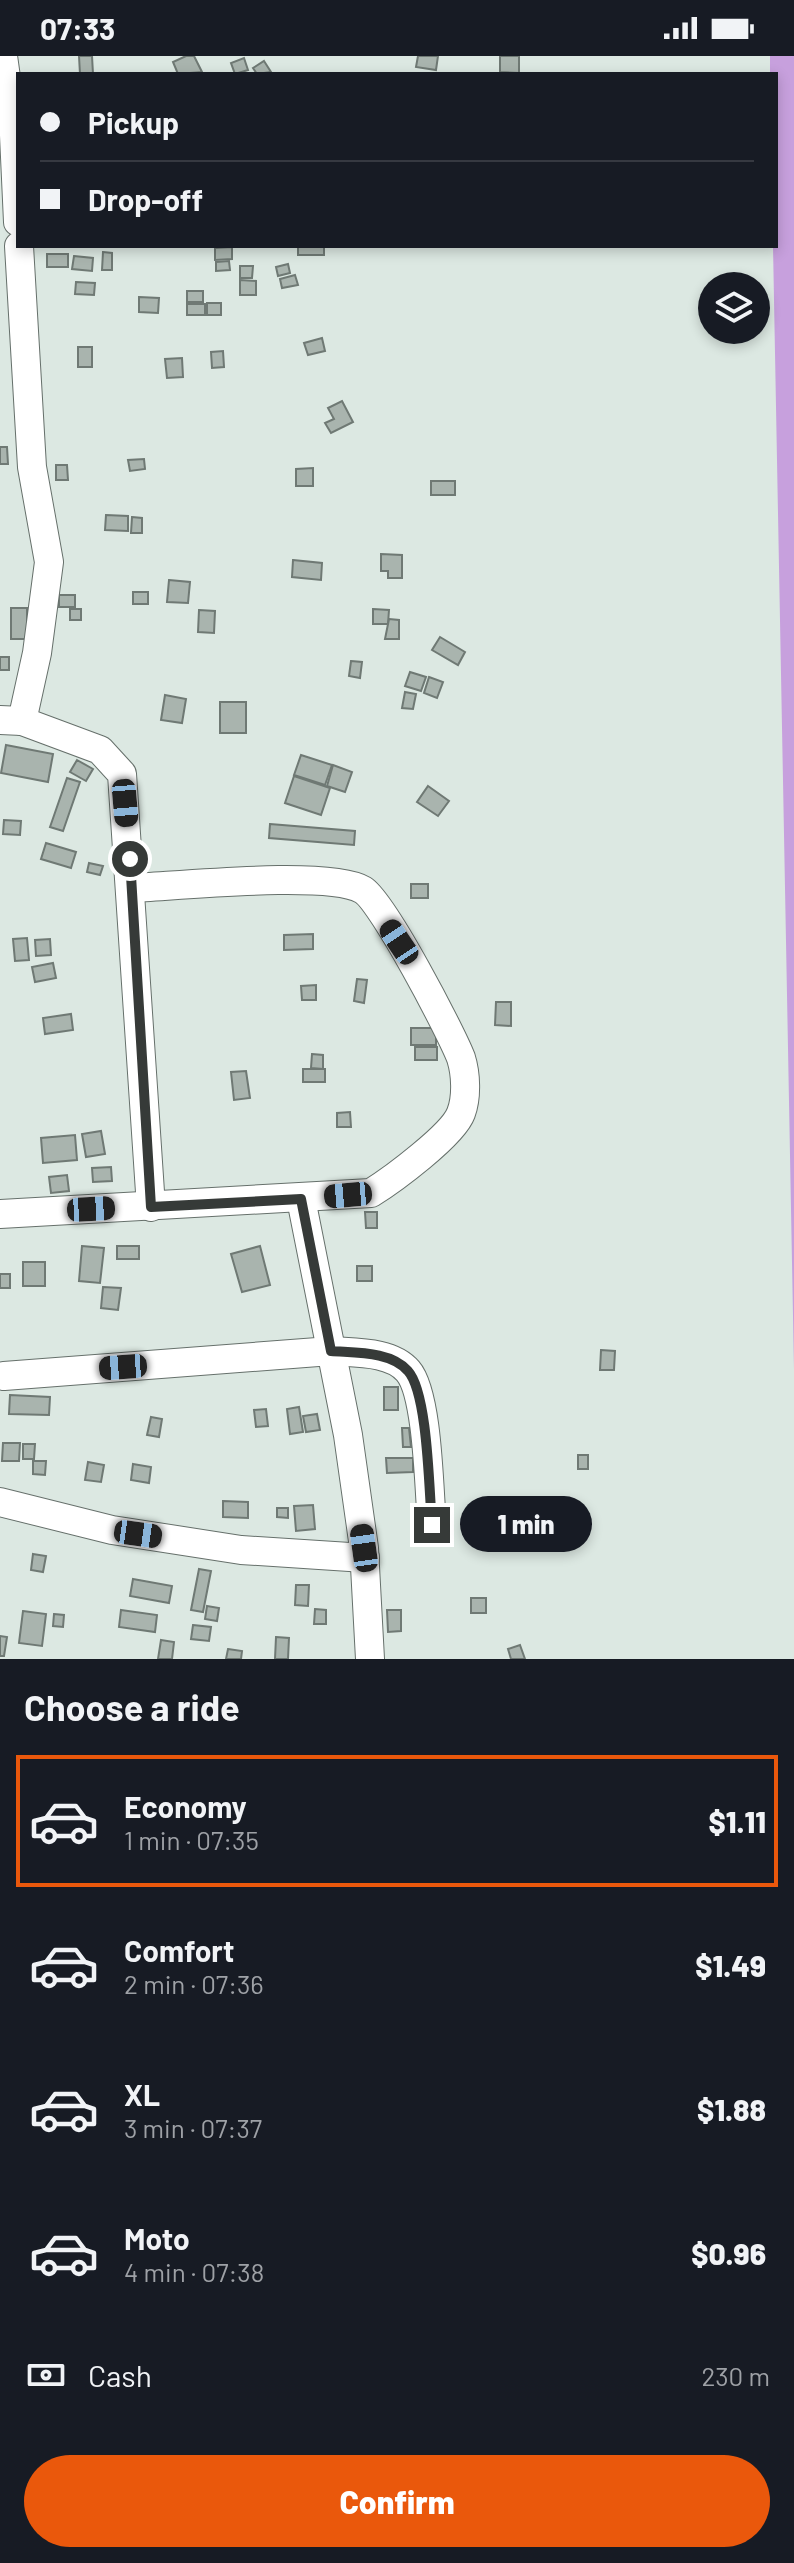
<!DOCTYPE html>
<meta charset="utf-8">
<style>
:root{--surface:#171b24;--page:#242831;--text:#f1f3f6;--muted:#9ea1a6;--line:#363941;--accent:#ea580c}
body{margin:0;font-family:Barlow,sans-serif;background:var(--page);color:var(--text);height:100vh;display:flex;flex-direction:column;font-size:30px;white-space:nowrap}
*{box-sizing:border-box;margin:0}
p{font-size:26px;color:var(--muted)}
.icon{flex:none;width:44px;height:44px;fill:none;stroke:currentColor;stroke-width:2;stroke-linecap:round;stroke-linejoin:round}
.map{position:relative;height:1603px;overflow:hidden}
.details{display:flex;flex-direction:column;background:var(--surface);flex:1}
.details>*{flex:none}
.hud{position:absolute;left:16px;top:16px;width:762px;height:176px;border-radius:0px;box-shadow:0 4px 12px #0003;display:grid;align-content:center;height:176px;padding:0 24px;background:var(--surface)}
.buttons{position:absolute;left:698px;top:216px;display:grid;gap:16px}
.buttons a{display:grid;place-items:center;width:72px;height:72px;border-radius:50%;background:var(--surface);box-shadow:0 4px 12px #0003;font-size:40px}
.end{position:absolute;width:36px;height:36px;margin:-18px;border:10px solid #363a38;background:#fff;box-shadow:0 0 0 4px #fff}
.from{border-radius:50%}
.bubble{position:absolute;height:56px;border-radius:28px;background:var(--surface);box-shadow:0 4px 12px #0003;font-size:26px;font-weight:800;line-height:56px;text-align:center}
.car{position:absolute;width:24px;height:48px;margin:-24px -12px;border-radius:10px;box-shadow:0 0 6px 2px #0007;background:linear-gradient(#222 24%,#8ab4d8 0 40%,#222 0 76%,#8ab4d8 0 86%,#222 0)}
.hud b{display:flex;align-items:center;gap:28px;height:76px;font-size:30px}
.hud b+b{border-top:2px solid var(--line)}
.hud i{width:20px;height:20px;background:var(--text)}
ul{padding:0;list-style:none}
li{display:flex;align-items:center;gap:24px;height:132px;margin:0 16px 12px;padding:0 8px;border:4px solid transparent;border-radius:0px}
li div{flex:1}
li b{display:block;font-size:30px}
li em{font-style:normal;font-weight:800}
li.current{border-color:var(--accent)}
li>.icon{width:72px;height:72px;stroke-width:1.5}
h2{padding:0 24px;font-size:36px;line-height:96px}
.pay{display:flex;align-items:center;gap:20px;height:88px;padding:0 24px;font-size:30px}
.pay p{margin-inline-start:auto}
.cta{display:flex;gap:16px;margin-top:auto;padding:16px 24px}
.cta a{flex:1;height:92px;border-radius:48px;background:var(--accent);color:#fff;font-size:32px;font-weight:800;line-height:92px;text-align:center}
.status{display:flex;justify-content:space-between;align-items:center;height:56px;padding:0 40px;background:var(--surface);direction:ltr}
.status svg{height:22px;fill:currentColor}
.map>svg:first-child{display:block}
.green{fill:#c7a0dd}
.building{fill:#a9b4ae;stroke:#6f7974;stroke-width:2}
.lines{fill:none;stroke-linecap:round;stroke-linejoin:round}
.minor-casing{stroke:#66706b;stroke-width:30}
.minor{stroke:#fff;stroke-width:28}
.route{stroke:#363a38;stroke-width:10}
</style>
<div class="status"><b>07:33</b><svg viewBox="0 0 49 12"><path d="M0 12V9h3v3zM5 12V6h3v6zM10 12V3h3v9zM15 12V0h3v12zM26 1h20v11H26zM47 4h2v5h-2z"/></svg></div>
<div class="map">
<svg width="794" height="1603" viewBox="0 0 794 1603">
<rect width="100%" height="100%" fill="#dce8e2"/>
<!-- green -->
<polygon class="green" points="770,0 794,0 794,1313 773,190 776,18 770,18"/>
<!-- building -->
<g class="building">
<polygon points="79,0 92,0 93,18 80,18"/>
<polygon points="186,0 194,0 202,16 178,18 173,6"/>
<polygon points="418,0 438,0 436,14 416,11"/>
<polygon points="500,0 519,0 519,17 500,16"/>
<polygon points="244,2 248,14 235,18 231,7"/>
<polygon points="264,5 271,16 257,18 253,12"/>
<rect x="298" y="190" width="26" height="9"/>
<polygon points="232,191 232,203 215,204 215,192"/>
<polygon points="103,196 112,197 112,214 102,214"/>
<rect x="47" y="198" width="21" height="13"/>
<polygon points="74,200 93,202 92,215 72,213"/>
<polygon points="229,205 230,214 216,215 216,206"/>
<polygon points="288,208 290,217 278,220 276,211"/>
<polygon points="240,210 253,210 252,222 240,222"/>
<polygon points="295,219 298,229 282,232 280,223"/>
<polygon points="240,224 256,225 256,239 240,239"/>
<polygon points="76,226 95,227 94,239 75,238"/>
<rect x="187" y="235" width="16" height="11"/>
<polygon points="139,241 159,242 158,257 139,256"/>
<rect x="207" y="247" width="14" height="12"/>
<rect x="187" y="248" width="18" height="11"/>
<polygon points="322,282 325,295 308,299 304,287"/>
<rect x="78" y="291" width="14" height="20"/>
<polygon points="223,295 224,311 212,312 211,296"/>
<polygon points="182,302 183,321 167,322 165,303"/>
<polygon points="342,345 353,366 331,377 325,367 334,363 328,352"/>
<polygon points="0,391 7,391 8,408 0,408"/>
<polygon points="144,403 145,413 130,415 128,404"/>
<polygon points="56,409 67,409 68,424 56,424"/>
<polygon points="313,412 313,430 296,430 296,413"/>
<rect x="431" y="425" width="24" height="14"/>
<polygon points="106,459 128,460 128,475 105,474"/>
<polygon points="132,461 142,462 142,477 131,477"/>
<polygon points="381,498 402,499 402,522 388,522 388,515 381,515"/>
<polygon points="293,504 322,507 321,524 292,521"/>
<polygon points="169,524 190,526 188,547 167,546"/>
<rect x="133" y="536" width="15" height="12"/>
<rect x="59" y="539" width="16" height="12"/>
<rect x="11" y="552" width="16" height="31"/>
<rect x="70" y="553" width="11" height="11"/>
<polygon points="373,553 389,554 388,568 373,568"/>
<polygon points="199,554 215,555 214,577 198,576"/>
<polygon points="389,563 399,564 399,583 385,583"/>
<polygon points="440,581 465,596 458,609 432,594"/>
<rect x="0" y="601" width="9" height="13"/>
<polygon points="351,605 362,606 360,622 349,620"/>
<polygon points="410,616 426,621 421,635 405,630"/>
<polygon points="429,621 443,626 437,642 424,637"/>
<polygon points="405,636 416,638 413,653 402,652"/>
<polygon points="165,639 186,643 182,667 161,664"/>
<rect x="220" y="646" width="26" height="31"/>
<polygon points="6,689 53,698 48,726 1,717"/>
<polygon points="301,699 332,709 325,729 294,719"/>
<polygon points="77,704 93,713 86,725 70,716"/>
<polygon points="333,709 352,716 345,736 327,730"/>
<polygon points="294,720 330,732 321,759 285,747"/>
<polygon points="67,722 80,726 63,775 50,771"/>
<polygon points="428,730 449,745 438,760 417,746"/>
<polygon points="4,764 21,765 20,779 3,778"/>
<polygon points="270,768 355,775 354,789 269,782"/>
<polygon points="46,787 76,796 71,812 41,803"/>
<polygon points="89,807 103,810 100,819 87,816"/>
<rect x="411" y="828" width="17" height="14"/>
<polygon points="313,878 313,893 284,894 284,879"/>
<polygon points="27,882 29,904 15,905 13,883"/>
<polygon points="50,883 51,899 36,900 35,884"/>
<polygon points="53,907 56,922 35,926 32,911"/>
<polygon points="357,923 367,924 364,947 354,945"/>
<polygon points="316,929 316,944 302,944 301,930"/>
<polygon points="496,946 511,946 511,970 495,969"/>
<polygon points="71,958 73,974 45,978 43,962"/>
<rect x="411" y="972" width="25" height="17"/>
<rect x="415" y="991" width="22" height="13"/>
<polygon points="312,998 323,999 323,1013 311,1012"/>
<rect x="303" y="1013" width="22" height="13"/>
<polygon points="246,1015 250,1042 234,1044 231,1016"/>
<polygon points="350,1056 351,1071 337,1071 337,1057"/>
<polygon points="101,1075 105,1098 86,1101 82,1078"/>
<polygon points="75,1079 77,1104 43,1107 41,1082"/>
<polygon points="111,1111 112,1125 93,1126 92,1112"/>
<polygon points="67,1119 69,1135 51,1137 49,1121"/>
<polygon points="365,1156 377,1156 377,1172 366,1172"/>
<polygon points="82,1190 104,1192 100,1227 79,1225"/>
<rect x="117" y="1190" width="22" height="13"/>
<polygon points="260,1190 270,1229 242,1236 231,1198"/>
<rect x="23" y="1206" width="22" height="24"/>
<rect x="357" y="1210" width="15" height="15"/>
<rect x="0" y="1218" width="10" height="14"/>
<polygon points="103,1231 121,1232 118,1254 101,1252"/>
<polygon points="601,1294 615,1295 614,1314 600,1314"/>
<rect x="384" y="1331" width="14" height="23"/>
<polygon points="10,1339 50,1341 49,1359 9,1358"/>
<polygon points="299,1351 303,1376 290,1378 287,1353"/>
<polygon points="266,1353 268,1370 256,1371 254,1354"/>
<polygon points="317,1358 320,1374 306,1376 303,1360"/>
<polygon points="151,1361 162,1363 159,1381 147,1379"/>
<polygon points="402,1372 409,1372 411,1391 403,1391"/>
<polygon points="3,1387 20,1387 19,1405 2,1405"/>
<polygon points="23,1388 35,1388 34,1403 23,1403"/>
<rect x="578" y="1399" width="10" height="14"/>
<polygon points="386,1402 413,1402 413,1416 387,1417"/>
<polygon points="33,1405 46,1405 45,1419 33,1418"/>
<polygon points="88,1406 104,1409 101,1426 85,1424"/>
<polygon points="133,1408 151,1411 149,1427 131,1424"/>
<polygon points="223,1445 248,1446 248,1462 223,1461"/>
<polygon points="313,1449 315,1473 296,1475 294,1450"/>
<polygon points="277,1452 288,1452 288,1462 277,1461"/>
<polygon points="33,1498 46,1500 43,1516 31,1514"/>
<polygon points="199,1513 211,1515 203,1556 191,1554"/>
<polygon points="133,1523 172,1530 169,1547 130,1540"/>
<polygon points="296,1529 309,1529 308,1550 295,1549"/>
<rect x="471" y="1542" width="15" height="15"/>
<polygon points="207,1550 219,1552 217,1565 205,1563"/>
<polygon points="315,1553 326,1554 326,1568 314,1568"/>
<polygon points="121,1554 157,1559 155,1576 119,1571"/>
<polygon points="387,1554 401,1554 401,1575 388,1576"/>
<polygon points="23,1555 46,1558 42,1590 19,1587"/>
<polygon points="54,1558 64,1559 63,1571 53,1570"/>
<polygon points="193,1569 211,1571 209,1585 191,1583"/>
<polygon points="0,1580 7,1581 4,1600 0,1600"/>
<polygon points="276,1581 289,1582 288,1603 275,1603"/>
<polygon points="161,1584 174,1586 172,1603 158,1603"/>
<polygon points="520,1589 525,1603 511,1603 508,1593"/>
<polygon points="228,1593 242,1595 241,1603 226,1603"/>
</g>
<g class="lines">
<defs>
<g id="minor">
<polyline points="3,0 14,79 18,166"/>
<polyline points="19,190 32,411 49,506 37,597 22,665"/>
<polyline points="0,664 22,665 100,694 122,718 151,1151"/>
<polyline points="301,1143 348,1379 364,1492 370,1603"/>
<path d="M0 1158 371 1137C392 1124 453 1079 461 1057 467 1041 466 1018 461 1002 451 976 383 846 363 834 329 814 177 830 132 832"/>
<path d="M4 1320 331 1295C355 1297 391 1295 408 1315 428 1338 429 1435 432 1469"/>
<polyline points="0,1446 112,1474 241,1494 365,1502"/>
</g>
</defs>
<!-- minor casing -->
<use href="#minor" class="minor-casing"/>
<!-- minor -->
<use href="#minor" class="minor"/>
</g>
<g class="lines">
<!-- route -->
<path class="route" d="M130 803 151 1151 301 1143 331 1295C355 1297 391 1295 408 1315 428 1337 429 1436 432 1469"/>
</g>
</svg>
<div class="buttons">
<a><svg class="icon" aria-label="layers" viewBox="0 0 24 24"><path d="M12 4l9 5-9 5-9-5zM3 14l9 5 9-5"/></svg></a>
</div>
<i class="end from" style="left:130px;top:803px"></i>
<i class="end" style="left:432px;top:1469px"></i>
<div class="bubble" style="left:460px;top:1440px;width:132px">1 min</div>
<i class="car" style="left:125px;top:747px;rotate:175deg"></i>
<i class="car" style="left:399px;top:886px;rotate:326deg"></i>
<i class="car" style="left:348px;top:1139px;rotate:265deg"></i>
<i class="car" style="left:91px;top:1153px;rotate:87deg"></i>
<i class="car" style="left:123px;top:1311px;rotate:266deg"></i>
<i class="car" style="left:138px;top:1478px;rotate:98deg"></i>
<i class="car" style="left:364px;top:1492px;rotate:352deg"></i>
<div class="hud">
<b><i class="from"></i>Pickup</b>
<b><i></i>Drop-off</b>
</div>
</div>
<section class="details">
<h2>Choose a ride</h2>
<ul>
<li class="current"><svg class="icon" aria-label="car" viewBox="0 0 24 24"><path d="M5 17H2v-5l4-1 3-4h7l3 4 3 1v5h-3M9 17h6M6 11h13"/><circle cx="7" cy="17" r="2"/><circle cx="17" cy="17" r="2"/></svg><div><b>Economy</b><p>1 min · 07:35</p></div><em>$1.11</em></li>
<li><svg class="icon" aria-label="car" viewBox="0 0 24 24"><path d="M5 17H2v-5l4-1 3-4h7l3 4 3 1v5h-3M9 17h6M6 11h13"/><circle cx="7" cy="17" r="2"/><circle cx="17" cy="17" r="2"/></svg><div><b>Comfort</b><p>2 min · 07:36</p></div><em>$1.49</em></li>
<li><svg class="icon" aria-label="car" viewBox="0 0 24 24"><path d="M5 17H2v-5l4-1 3-4h7l3 4 3 1v5h-3M9 17h6M6 11h13"/><circle cx="7" cy="17" r="2"/><circle cx="17" cy="17" r="2"/></svg><div><b>XL</b><p>3 min · 07:37</p></div><em>$1.88</em></li>
<li><svg class="icon" aria-label="car" viewBox="0 0 24 24"><path d="M5 17H2v-5l4-1 3-4h7l3 4 3 1v5h-3M9 17h6M6 11h13"/><circle cx="7" cy="17" r="2"/><circle cx="17" cy="17" r="2"/></svg><div><b>Moto</b><p>4 min · 07:38</p></div><em>$0.96</em></li>
</ul>
<div class="pay"><svg class="icon" aria-label="cash" viewBox="0 0 24 24"><path d="M3 7h18v10H3z"/><circle cx="12" cy="12" r="2"/></svg>Cash<p>230 m</p></div>
<div class="cta"><a>Confirm</a></div>
</section>
